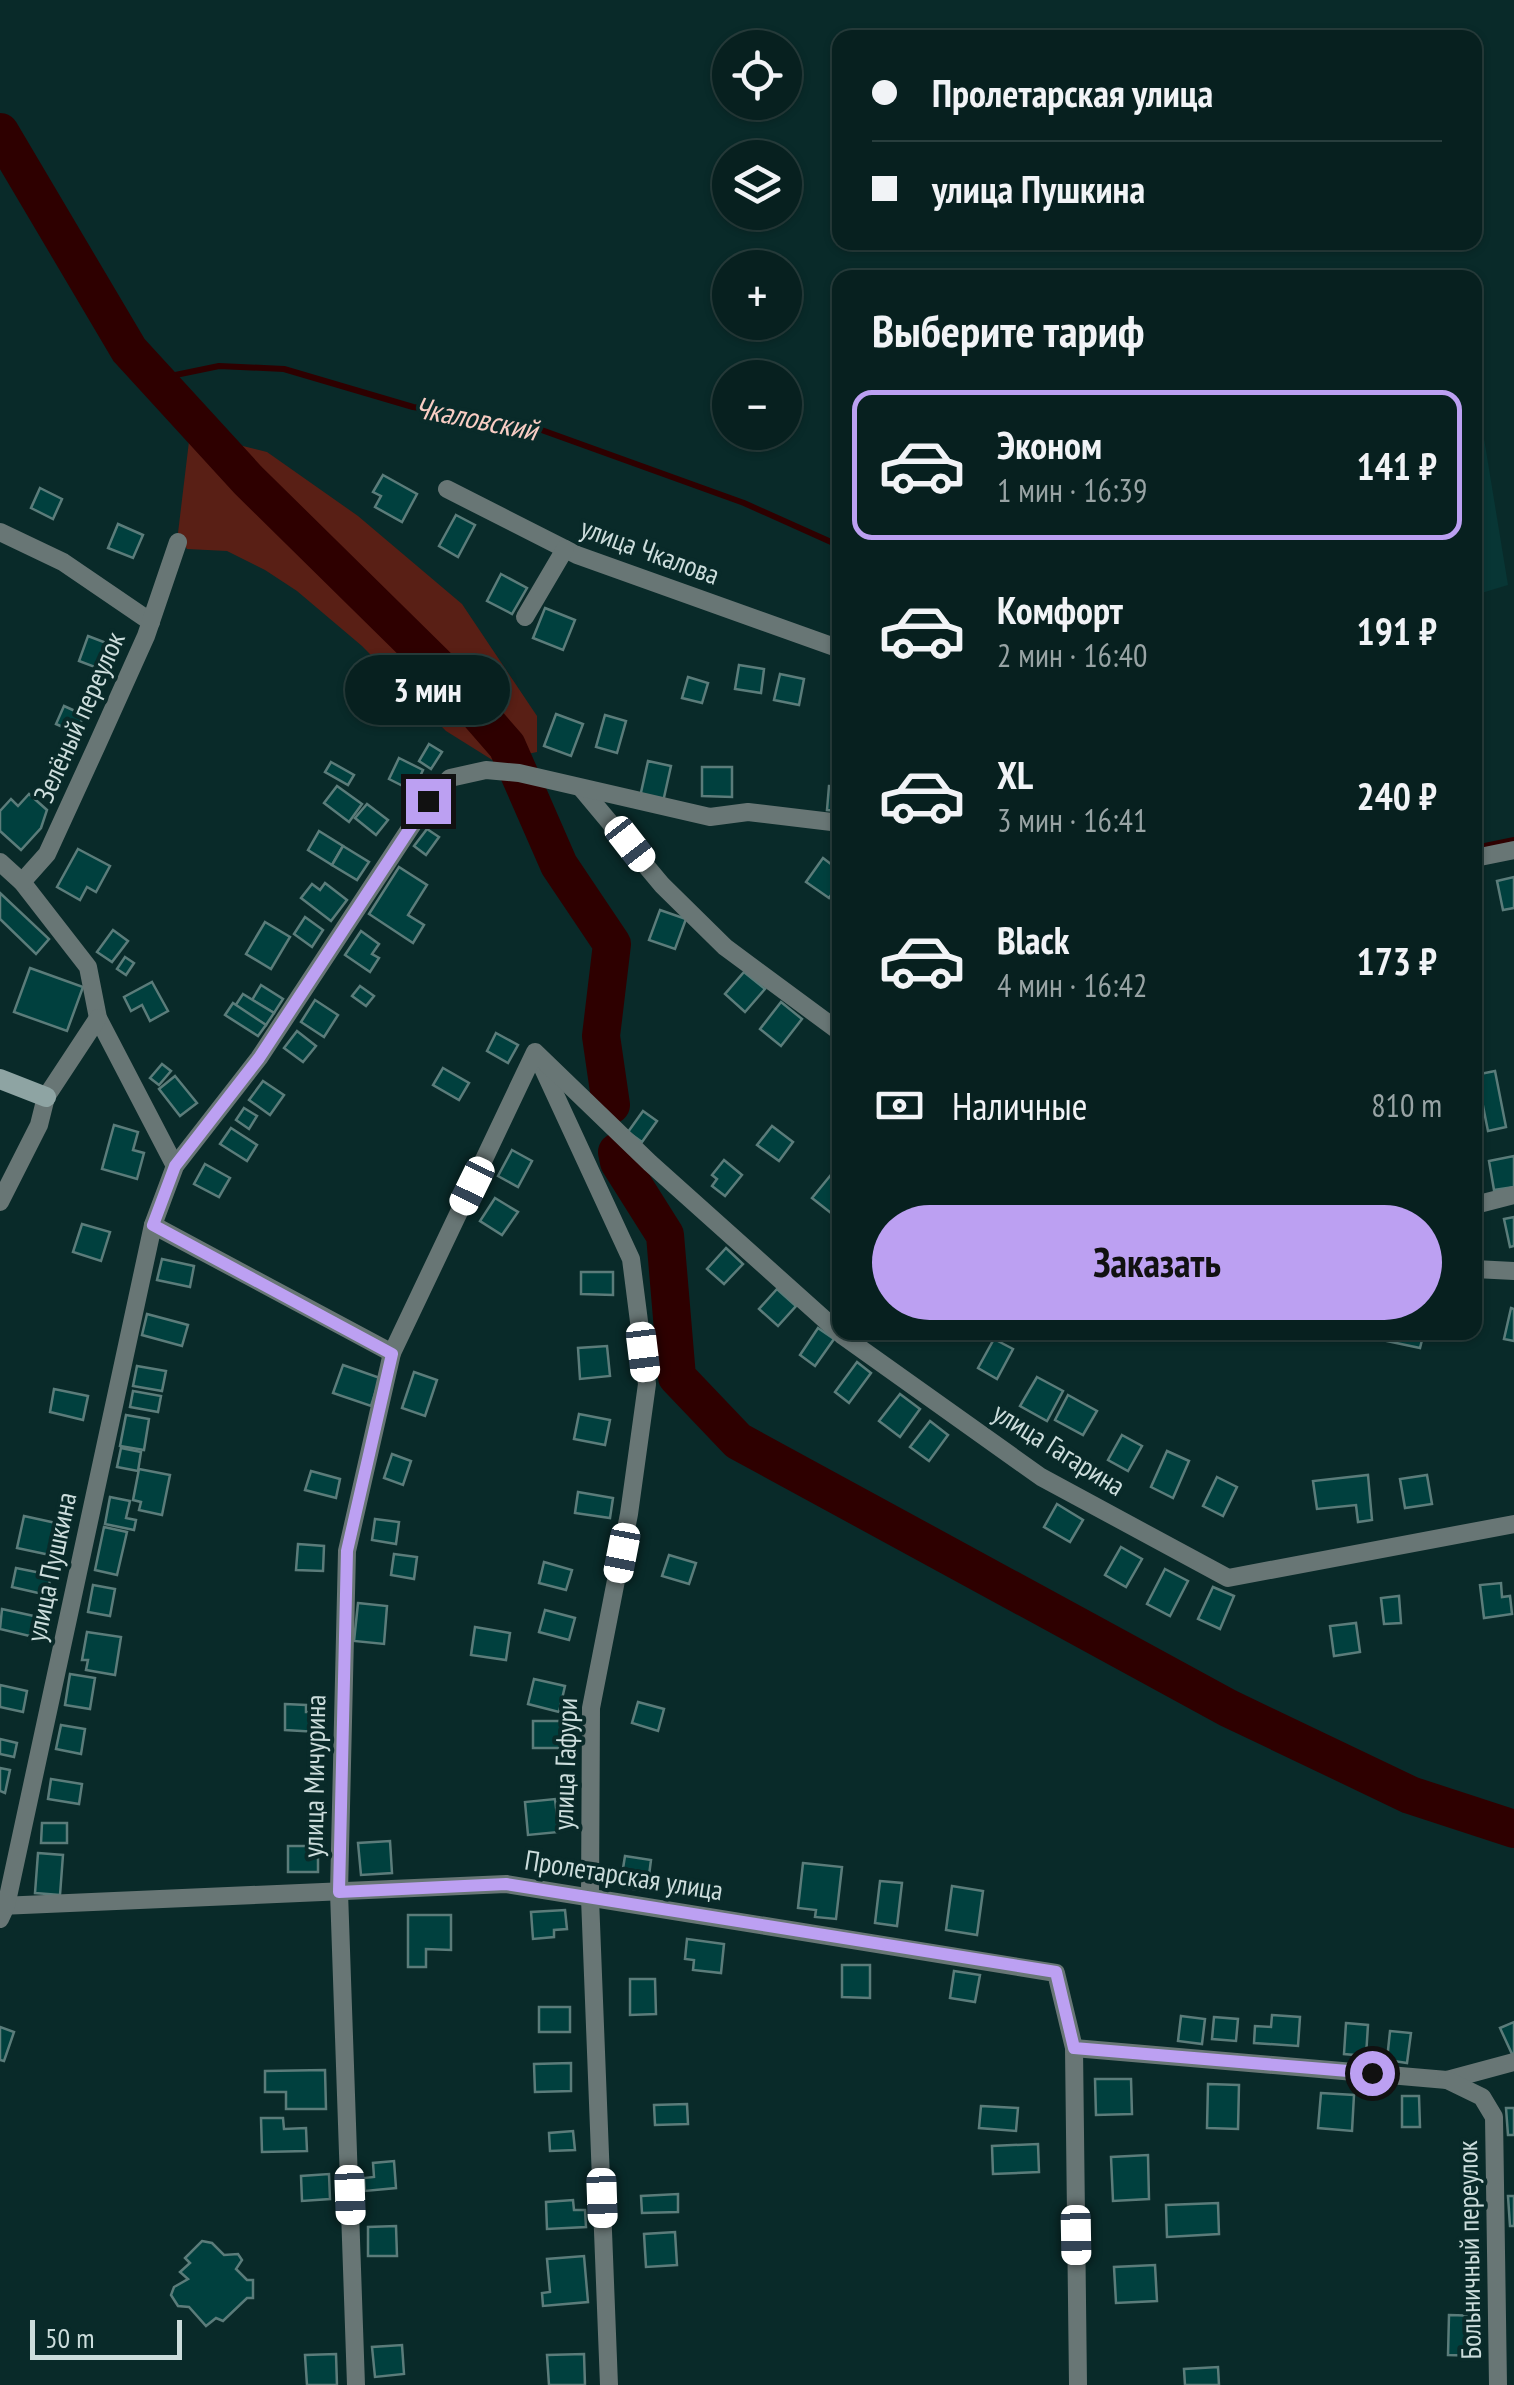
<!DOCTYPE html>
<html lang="ru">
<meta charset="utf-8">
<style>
:root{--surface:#07201f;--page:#102828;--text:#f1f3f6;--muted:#98a3a4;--line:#283e3d;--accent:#bca0f2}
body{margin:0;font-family:"PT Sans Narrow",sans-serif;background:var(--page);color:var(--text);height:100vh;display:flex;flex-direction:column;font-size:38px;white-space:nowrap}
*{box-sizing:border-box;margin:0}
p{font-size:32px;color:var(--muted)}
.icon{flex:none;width:55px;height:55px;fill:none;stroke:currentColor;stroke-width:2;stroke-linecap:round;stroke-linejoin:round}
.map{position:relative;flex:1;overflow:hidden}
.panel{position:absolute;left:832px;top:270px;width:650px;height:1070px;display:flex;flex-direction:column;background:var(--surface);border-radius:20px;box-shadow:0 2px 8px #0004,0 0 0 2px var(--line)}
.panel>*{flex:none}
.guide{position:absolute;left:832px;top:30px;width:650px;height:220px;border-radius:20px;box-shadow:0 2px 8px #0004,0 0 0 2px var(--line);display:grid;align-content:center;height:220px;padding:0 40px;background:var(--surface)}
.fabs{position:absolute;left:712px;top:30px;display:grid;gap:20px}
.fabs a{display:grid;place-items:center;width:90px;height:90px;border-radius:50%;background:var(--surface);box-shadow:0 2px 8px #0004,0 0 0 2px var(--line);font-size:50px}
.scale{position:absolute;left:30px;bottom:25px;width:152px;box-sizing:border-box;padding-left:10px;border:5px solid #ccdddc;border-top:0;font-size:28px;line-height:35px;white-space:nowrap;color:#ccdddc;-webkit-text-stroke:8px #092a29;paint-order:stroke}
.end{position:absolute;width:45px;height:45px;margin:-22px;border:12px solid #bca0f2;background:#111;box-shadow:0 0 0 5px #111}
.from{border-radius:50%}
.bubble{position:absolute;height:70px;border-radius:35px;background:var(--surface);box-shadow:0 2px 8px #0004,0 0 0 2px var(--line);font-size:32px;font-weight:600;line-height:70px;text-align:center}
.car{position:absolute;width:30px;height:60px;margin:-30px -15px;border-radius:12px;box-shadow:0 0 8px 2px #0007;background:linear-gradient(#fff 24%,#345 0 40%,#fff 0 76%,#345 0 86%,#fff 0)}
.guide b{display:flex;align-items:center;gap:35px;height:95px;font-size:38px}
.guide b+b{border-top:2px solid var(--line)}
.guide i{width:25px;height:25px;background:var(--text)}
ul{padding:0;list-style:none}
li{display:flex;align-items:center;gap:30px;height:150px;margin:0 20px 15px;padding:0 20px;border:5px solid transparent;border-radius:20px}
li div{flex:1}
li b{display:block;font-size:38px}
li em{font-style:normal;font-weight:600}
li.current{border-color:var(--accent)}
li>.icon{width:90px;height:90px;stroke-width:1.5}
h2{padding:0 40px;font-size:45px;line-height:120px}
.pay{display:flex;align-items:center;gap:25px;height:110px;padding:0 40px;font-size:38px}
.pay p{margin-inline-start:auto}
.cta{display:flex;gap:20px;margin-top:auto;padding:20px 40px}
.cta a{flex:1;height:115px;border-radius:60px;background:var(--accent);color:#111;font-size:40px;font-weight:600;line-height:115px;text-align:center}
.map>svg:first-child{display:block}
.built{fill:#083635}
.green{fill:#591f15}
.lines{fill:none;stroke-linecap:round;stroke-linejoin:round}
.stream{stroke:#2e0000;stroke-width:6}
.river{stroke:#2e0000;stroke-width:38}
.building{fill:#00403e;stroke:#5b7c7a;stroke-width:2.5}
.street{stroke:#687675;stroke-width:18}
.secondary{stroke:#8ea4a3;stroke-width:20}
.route{stroke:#bca0f2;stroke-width:12}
.labels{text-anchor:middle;stroke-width:8;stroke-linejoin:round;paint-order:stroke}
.street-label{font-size:28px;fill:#ccdddc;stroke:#092a29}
.water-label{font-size:30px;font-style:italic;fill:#f9cdc4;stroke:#092a29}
</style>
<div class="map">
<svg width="1514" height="2385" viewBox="0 0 1514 2385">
<rect width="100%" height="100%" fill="#092a29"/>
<!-- built -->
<polygon class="built" points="1475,412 1480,414 1508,585 1475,595"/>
<!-- green -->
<polygon class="green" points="190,433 267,452 358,516 462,604 537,716 537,752 494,761 446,731 362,646 297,591 265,570 227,551 187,549 178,533"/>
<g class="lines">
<!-- stream -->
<g class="stream">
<polyline points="156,379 219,366 284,369 413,407 525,424 744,503 840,546"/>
<polyline points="1475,848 1514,840"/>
</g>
<!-- river -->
<g class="river">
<polyline points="0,132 129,350 248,480 440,669 507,746 559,865 612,944 601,1036 611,1105"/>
<polyline points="617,1152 619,1162 665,1235 677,1377 738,1441 1228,1708 1410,1795 1514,1829"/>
</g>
</g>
<!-- building -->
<g class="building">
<polygon points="383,475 417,494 402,522 375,507 381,496 373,492"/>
<polygon points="40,488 62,499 53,519 31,508"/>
<polygon points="456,515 475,525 458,557 439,546"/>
<polygon points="118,524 143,535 133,558 108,548"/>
<polygon points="501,574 527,588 512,614 487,601"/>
<polygon points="545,608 575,620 563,650 533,638"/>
<polygon points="88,636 109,644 100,669 79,661"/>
<polygon points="739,665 764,669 761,693 735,689"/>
<polygon points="780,674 804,679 799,705 774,700"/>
<polygon points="688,677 708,683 702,703 682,698"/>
<polygon points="64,706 84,715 76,733 56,724"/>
<polygon points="556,714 583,724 571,756 544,746"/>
<polygon points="605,715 626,721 617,753 596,747"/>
<polygon points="429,744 442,752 431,769 419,761"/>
<polygon points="399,758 423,770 413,791 389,779"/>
<polygon points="648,761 671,766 663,802 640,797"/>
<polygon points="331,762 354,775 348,785 325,772"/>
<polygon points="702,767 732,767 732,797 702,796"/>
<polygon points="337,786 362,804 349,822 324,803"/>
<polygon points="829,786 840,787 840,811 827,810"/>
<polygon points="29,794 47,810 41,828 21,850 0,831 0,811 11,799 18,806"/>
<polygon points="367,804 388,820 376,835 355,818"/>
<polygon points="427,829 439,837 426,855 414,846"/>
<polygon points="319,831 343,846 332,865 308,850"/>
<polygon points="343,846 369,862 357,880 332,865"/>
<polygon points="78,849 110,866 96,892 87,887 80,900 57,887"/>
<polygon points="823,858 840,871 840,882 829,898 806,882"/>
<polygon points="399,867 427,885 408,915 424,925 413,943 369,914"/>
<polygon points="1514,877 1514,908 1503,910 1497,881"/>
<polygon points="325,883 347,900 331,921 301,898 312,884 320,890"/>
<polygon points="0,893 49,939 36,954 0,919"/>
<polygon points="660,910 686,919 675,949 649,940"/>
<polygon points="305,917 323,930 312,947 294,934"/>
<polygon points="265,922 290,937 271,969 246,954"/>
<polygon points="113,930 128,941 112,962 97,952"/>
<polygon points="361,931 379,944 372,954 379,958 370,972 345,955"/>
<polygon points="125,957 134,963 126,975 117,969"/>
<polygon points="30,968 83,987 67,1031 14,1012"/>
<polygon points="744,972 765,989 745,1012 725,994"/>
<polygon points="152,982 168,1011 150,1021 142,1005 131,1011 124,997"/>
<polygon points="261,985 283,999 274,1013 252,1000"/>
<polygon points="360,986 374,996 366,1006 352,996"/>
<polygon points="243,994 274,1013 266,1025 235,1006"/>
<polygon points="315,1000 338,1015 324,1037 301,1022"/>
<polygon points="781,1002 802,1019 781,1046 760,1029"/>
<polygon points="233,1003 266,1025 258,1036 225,1015"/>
<polygon points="297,1031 316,1046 303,1062 284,1048"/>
<polygon points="496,1033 518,1045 508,1063 487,1051"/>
<polygon points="162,1064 171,1071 159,1085 150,1078"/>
<polygon points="443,1068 469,1083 459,1100 433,1085"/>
<polygon points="1495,1071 1506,1127 1488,1131 1481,1096 1475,1098 1475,1075"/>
<polygon points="175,1076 197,1103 180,1116 159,1089"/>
<polygon points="263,1081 284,1095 270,1115 249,1100"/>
<polygon points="244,1108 257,1116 249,1129 236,1120"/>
<polygon points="643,1111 657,1121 642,1142 628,1132"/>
<polygon points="114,1125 138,1132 133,1150 144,1153 137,1179 102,1169"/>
<polygon points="772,1126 793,1142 779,1161 757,1145"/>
<polygon points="231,1128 257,1145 247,1161 220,1144"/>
<polygon points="512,1150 532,1161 518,1187 498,1176"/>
<polygon points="1514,1156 1514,1187 1494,1190 1489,1161"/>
<polygon points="724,1160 742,1175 725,1196 712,1186 717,1179 712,1175"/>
<polygon points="205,1164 230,1178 219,1197 194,1184"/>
<polygon points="830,1176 840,1184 840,1202 831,1213 812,1198"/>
<polygon points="495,1198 518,1212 502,1235 480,1221"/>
<polygon points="1514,1217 1514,1246 1510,1247 1504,1219"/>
<polygon points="82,1224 110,1232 101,1261 73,1252"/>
<polygon points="726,1248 743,1264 724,1284 707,1269"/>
<polygon points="162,1259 194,1266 190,1287 157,1280"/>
<polygon points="581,1272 613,1272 613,1295 581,1294"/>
<polygon points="777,1289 796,1306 778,1326 759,1309"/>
<polygon points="1511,1308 1514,1309 1514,1341 1504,1339"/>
<polygon points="147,1314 188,1325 182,1346 142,1335"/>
<polygon points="818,1328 834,1339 815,1366 800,1355"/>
<polygon points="1383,1332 1424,1332 1420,1348 1382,1340"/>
<polygon points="994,1339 1013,1349 997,1379 978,1368"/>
<polygon points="607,1346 610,1376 580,1379 578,1348"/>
<polygon points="857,1362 871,1373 849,1403 835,1392"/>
<polygon points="343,1365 380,1378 371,1406 333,1393"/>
<polygon points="137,1366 166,1371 162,1391 133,1386"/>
<polygon points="414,1372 437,1380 425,1416 402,1408"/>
<polygon points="1037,1377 1063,1391 1047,1421 1020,1406"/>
<polygon points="54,1389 88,1396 83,1420 50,1412"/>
<polygon points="133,1391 161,1396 158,1412 130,1407"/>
<polygon points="900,1394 920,1409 900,1437 879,1421"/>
<polygon points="1068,1395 1097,1411 1083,1435 1055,1420"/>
<polygon points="579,1414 610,1420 605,1445 574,1439"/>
<polygon points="126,1415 149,1419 144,1450 120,1446"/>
<polygon points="930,1421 948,1435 929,1461 910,1447"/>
<polygon points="1122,1435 1142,1446 1128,1471 1108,1460"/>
<polygon points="121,1448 141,1452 138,1471 117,1467"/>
<polygon points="1167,1451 1189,1461 1173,1498 1151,1487"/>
<polygon points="392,1454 411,1461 403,1485 384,1478"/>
<polygon points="139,1469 170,1475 162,1515 139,1510 141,1502 133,1500"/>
<polygon points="311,1471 340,1479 336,1498 305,1490"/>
<polygon points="1368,1475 1372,1520 1358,1522 1356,1505 1317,1509 1313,1481"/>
<polygon points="1427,1475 1432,1504 1405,1508 1400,1479"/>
<polygon points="1217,1477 1237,1487 1223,1516 1203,1506"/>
<polygon points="578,1492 613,1498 610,1518 575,1513"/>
<polygon points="110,1497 130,1501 126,1518 136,1520 134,1530 105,1524"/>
<polygon points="1057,1504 1083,1520 1070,1542 1044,1527"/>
<polygon points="24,1516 56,1523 50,1555 17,1548"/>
<polygon points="375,1519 399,1522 396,1544 372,1540"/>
<polygon points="104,1527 127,1532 117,1575 95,1570"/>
<polygon points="298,1544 324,1546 323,1571 296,1570"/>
<polygon points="1121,1547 1142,1559 1126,1587 1105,1575"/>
<polygon points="394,1554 417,1557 414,1579 391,1575"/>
<polygon points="669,1555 696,1563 689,1584 662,1576"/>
<polygon points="544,1562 572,1570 566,1590 539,1583"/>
<polygon points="16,1568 51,1575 47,1595 12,1587"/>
<polygon points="1165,1569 1188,1581 1170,1616 1147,1604"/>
<polygon points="1501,1583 1502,1597 1510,1596 1512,1614 1484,1618 1480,1585"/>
<polygon points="93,1585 115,1589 110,1616 88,1612"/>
<polygon points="1213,1587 1234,1596 1220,1629 1198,1619"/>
<polygon points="1399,1596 1401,1623 1384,1624 1381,1598"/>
<polygon points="358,1603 387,1606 384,1644 354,1641"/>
<polygon points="2,1609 43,1618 38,1638 0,1629"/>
<polygon points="545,1610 575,1618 569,1640 539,1632"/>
<polygon points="1356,1623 1360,1652 1334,1656 1330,1626"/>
<polygon points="475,1627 510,1633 506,1660 471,1655"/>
<polygon points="87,1632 121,1637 115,1675 86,1670 88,1660 82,1660"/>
<polygon points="70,1674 95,1678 90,1709 65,1705"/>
<polygon points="534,1679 565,1686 559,1712 528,1704"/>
<polygon points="0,1685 27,1691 23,1712 0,1707"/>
<polygon points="638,1702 664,1709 658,1731 632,1723"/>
<polygon points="285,1704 306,1705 306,1712 319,1712 318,1732 285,1730"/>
<rect x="533" y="1721" width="32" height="27"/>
<polygon points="61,1725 85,1729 81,1754 56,1749"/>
<polygon points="0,1739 17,1743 14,1757 0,1754"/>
<polygon points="0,1768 10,1770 5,1793 0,1791"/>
<polygon points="51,1779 82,1784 79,1804 48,1799"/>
<polygon points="555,1799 559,1832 528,1835 525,1802"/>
<polygon points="42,1823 67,1823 67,1843 41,1843"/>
<polygon points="390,1841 392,1873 361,1875 358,1843"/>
<rect x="288" y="1846" width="30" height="26"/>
<polygon points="38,1853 63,1855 60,1895 35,1893"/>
<polygon points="625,1856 651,1860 647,1891 620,1887"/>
<polygon points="803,1863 842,1867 836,1919 815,1917 816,1910 798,1908"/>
<polygon points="880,1881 902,1883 897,1926 875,1923"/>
<polygon points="952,1886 983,1891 977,1935 946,1930"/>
<polygon points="565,1910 567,1929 554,1930 554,1937 533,1939 531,1912"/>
<polygon points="408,1915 451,1915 451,1950 426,1949 426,1967 408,1967"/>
<polygon points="687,1939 724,1944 721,1973 693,1970 694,1960 685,1959"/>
<polygon points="842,1965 870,1965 870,1998 842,1997"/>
<polygon points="954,1971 980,1975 975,2002 950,1998"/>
<polygon points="630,1979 655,1979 656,2014 630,2015"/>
<rect x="539" y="2007" width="31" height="25"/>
<polygon points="1272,2015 1300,2017 1298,2046 1254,2043 1255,2026 1271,2027"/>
<polygon points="1181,2016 1205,2019 1202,2044 1178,2041"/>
<polygon points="1214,2017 1238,2019 1236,2041 1212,2039"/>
<polygon points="1514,2022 1514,2053 1512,2054 1500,2028"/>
<polygon points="1346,2023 1368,2025 1366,2056 1344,2054"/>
<polygon points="0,2027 14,2032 4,2061 0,2060"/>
<polygon points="1390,2031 1411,2033 1407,2063 1387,2060"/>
<polygon points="571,2063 571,2091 535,2092 534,2064"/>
<polygon points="325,2070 326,2109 286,2109 286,2092 265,2092 265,2071"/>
<polygon points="1095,2079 1131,2079 1132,2114 1096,2115"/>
<polygon points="1208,2084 1239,2085 1238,2129 1207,2128"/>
<polygon points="1321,2093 1354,2095 1352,2131 1318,2128"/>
<polygon points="1402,2096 1419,2096 1420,2127 1402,2127"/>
<polygon points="687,2104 688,2124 655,2125 654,2105"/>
<polygon points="981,2106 1018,2108 1016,2131 979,2128"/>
<polygon points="1506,2108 1514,2108 1514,2135 1508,2135"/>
<polygon points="261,2118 283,2118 284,2129 306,2128 307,2151 262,2152"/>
<polygon points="573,2131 575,2150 550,2151 549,2133"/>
<polygon points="1038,2144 1039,2172 993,2174 992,2146"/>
<polygon points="1148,2155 1149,2199 1113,2201 1111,2157"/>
<polygon points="394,2161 396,2188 365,2191 364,2178 374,2177 373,2163"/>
<polygon points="329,2174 330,2199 302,2201 301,2176"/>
<polygon points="678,2194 678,2212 642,2213 641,2196"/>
<polygon points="1508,2196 1514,2196 1514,2226 1510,2226"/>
<polygon points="573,2200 574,2210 585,2210 586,2227 547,2229 546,2202"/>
<polygon points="1218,2203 1219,2234 1167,2237 1166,2205"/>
<polygon points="396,2226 397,2256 368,2256 368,2227"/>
<polygon points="675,2232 677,2265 646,2267 644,2234"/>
<polygon points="202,2241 212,2243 224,2255 238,2254 242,2260 236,2269 247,2280 253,2280 253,2298 247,2298 223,2321 216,2318 206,2326 189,2307 178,2306 171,2295 174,2287 188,2279 180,2272 190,2263 185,2258"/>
<polygon points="584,2256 588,2302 543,2306 542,2293 550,2292 547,2259"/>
<polygon points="1155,2265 1157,2301 1116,2303 1114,2267"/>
<polygon points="1449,2315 1481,2316 1480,2356 1448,2355"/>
<polygon points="402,2345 404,2374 375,2377 372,2347"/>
<polygon points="336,2354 337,2385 307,2385 305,2355"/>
<polygon points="584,2354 585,2385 549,2385 547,2355"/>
<polygon points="1218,2367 1219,2385 1185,2385 1184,2369"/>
</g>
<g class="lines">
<!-- street -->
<g class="street">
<polyline points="447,489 577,555 840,649"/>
<polyline points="0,532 63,562 151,622"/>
<polyline points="525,617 565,549"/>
<polyline points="581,788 662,885 725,947 840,1032"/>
<polyline points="1475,858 1514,850"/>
<polyline points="0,862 22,882 88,967 98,1018 175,1166"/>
<polyline points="22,882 47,854 97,745 146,636 178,542"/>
<polyline points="540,1062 631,1259 647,1384 629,1514 591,1708 590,1898 609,2385"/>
<polyline points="0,1202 39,1125 46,1097 98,1018"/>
<polyline points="1475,1205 1514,1195"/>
<polyline points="153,1225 175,1166 259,1058 428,801 450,778 486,770 519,773 710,817 748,812 840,823"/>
<polyline points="1475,1269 1514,1271"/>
<polyline points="0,1906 506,1884 1056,1973 1074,2048 1078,2385"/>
<polyline points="0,1919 6,1906 153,1225 392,1353"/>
<polyline points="1074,2048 1447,2080 1514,2062"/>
<polyline points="1447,2080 1482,2097 1494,2117 1498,2385"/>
<polyline points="356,2385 339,1892 347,1551 392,1353 535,1052 650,1163 843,1336 1041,1477 1228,1578 1514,1524"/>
</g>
<!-- secondary -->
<polyline class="secondary" points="0,1079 46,1097"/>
</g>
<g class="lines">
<!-- route -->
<polyline class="route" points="428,801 259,1058 175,1166 153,1225 392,1354 347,1551 339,1892 506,1884 1056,1972 1074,2048 1372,2073"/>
</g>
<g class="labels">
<!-- street labels -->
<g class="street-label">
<text transform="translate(650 551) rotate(20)" y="10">улица Чкалова</text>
<text transform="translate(79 717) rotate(-66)" y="10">Зелёный переулок</text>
<text transform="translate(1059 1449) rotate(32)" y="10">улица Гагарина</text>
<text transform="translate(51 1567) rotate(-78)" y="10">улица Пушкина</text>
<text transform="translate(565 1764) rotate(-88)" y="10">улица Гафури</text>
<text transform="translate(314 1776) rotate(-89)" y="10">улица Мичурина</text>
<text transform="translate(624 1875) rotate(9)" y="10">Пролетарская улица</text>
<text transform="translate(1469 2250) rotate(-91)" y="10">Больничный переулок</text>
</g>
<!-- water labels -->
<g class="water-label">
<text transform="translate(476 419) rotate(11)" y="10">Чкаловский</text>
</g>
</g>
</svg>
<div class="fabs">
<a><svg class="icon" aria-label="locate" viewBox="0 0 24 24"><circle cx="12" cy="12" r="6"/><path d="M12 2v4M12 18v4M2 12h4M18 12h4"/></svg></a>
<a><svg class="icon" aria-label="layers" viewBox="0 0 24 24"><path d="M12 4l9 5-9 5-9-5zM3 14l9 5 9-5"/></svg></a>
<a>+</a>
<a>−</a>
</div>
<div class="scale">50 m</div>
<i class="end from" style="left:1372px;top:2073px"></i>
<i class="end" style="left:428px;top:801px"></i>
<div class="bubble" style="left:345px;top:655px;width:165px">3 мин</div>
<i class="car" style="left:630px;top:844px;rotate:142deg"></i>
<i class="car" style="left:472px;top:1186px;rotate:206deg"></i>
<i class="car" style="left:643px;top:1352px;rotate:173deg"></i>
<i class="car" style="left:622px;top:1553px;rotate:191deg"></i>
<i class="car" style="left:350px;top:2195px;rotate:178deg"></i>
<i class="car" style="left:602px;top:2198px;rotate:178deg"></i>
<i class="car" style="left:1076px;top:2235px;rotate:179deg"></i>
<div class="guide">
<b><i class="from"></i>Пролетарская улица</b>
<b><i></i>улица Пушкина</b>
</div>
<section class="panel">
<h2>Выберите тариф</h2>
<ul>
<li class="current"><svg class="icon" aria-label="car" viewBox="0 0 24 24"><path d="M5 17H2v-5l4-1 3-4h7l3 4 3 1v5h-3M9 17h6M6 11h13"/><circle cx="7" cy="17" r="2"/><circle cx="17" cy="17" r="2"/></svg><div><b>Эконом</b><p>1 мин · 16:39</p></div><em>141 ₽</em></li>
<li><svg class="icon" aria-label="car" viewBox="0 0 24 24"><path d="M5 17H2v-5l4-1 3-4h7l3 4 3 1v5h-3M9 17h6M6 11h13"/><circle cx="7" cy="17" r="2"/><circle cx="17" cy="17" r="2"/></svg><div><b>Комфорт</b><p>2 мин · 16:40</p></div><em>191 ₽</em></li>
<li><svg class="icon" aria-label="car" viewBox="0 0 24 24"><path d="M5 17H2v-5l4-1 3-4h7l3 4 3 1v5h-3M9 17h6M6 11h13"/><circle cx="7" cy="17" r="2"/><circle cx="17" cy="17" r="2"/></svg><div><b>XL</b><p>3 мин · 16:41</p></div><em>240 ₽</em></li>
<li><svg class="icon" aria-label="car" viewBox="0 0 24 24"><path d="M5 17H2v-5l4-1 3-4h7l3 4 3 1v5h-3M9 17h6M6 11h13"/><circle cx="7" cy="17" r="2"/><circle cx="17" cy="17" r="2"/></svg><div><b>Black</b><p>4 мин · 16:42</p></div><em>173 ₽</em></li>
</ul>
<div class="pay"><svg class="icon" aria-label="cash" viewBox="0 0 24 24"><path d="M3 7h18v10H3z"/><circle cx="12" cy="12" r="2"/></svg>Наличные<p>810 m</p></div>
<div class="cta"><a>Заказать</a></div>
</section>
</div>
